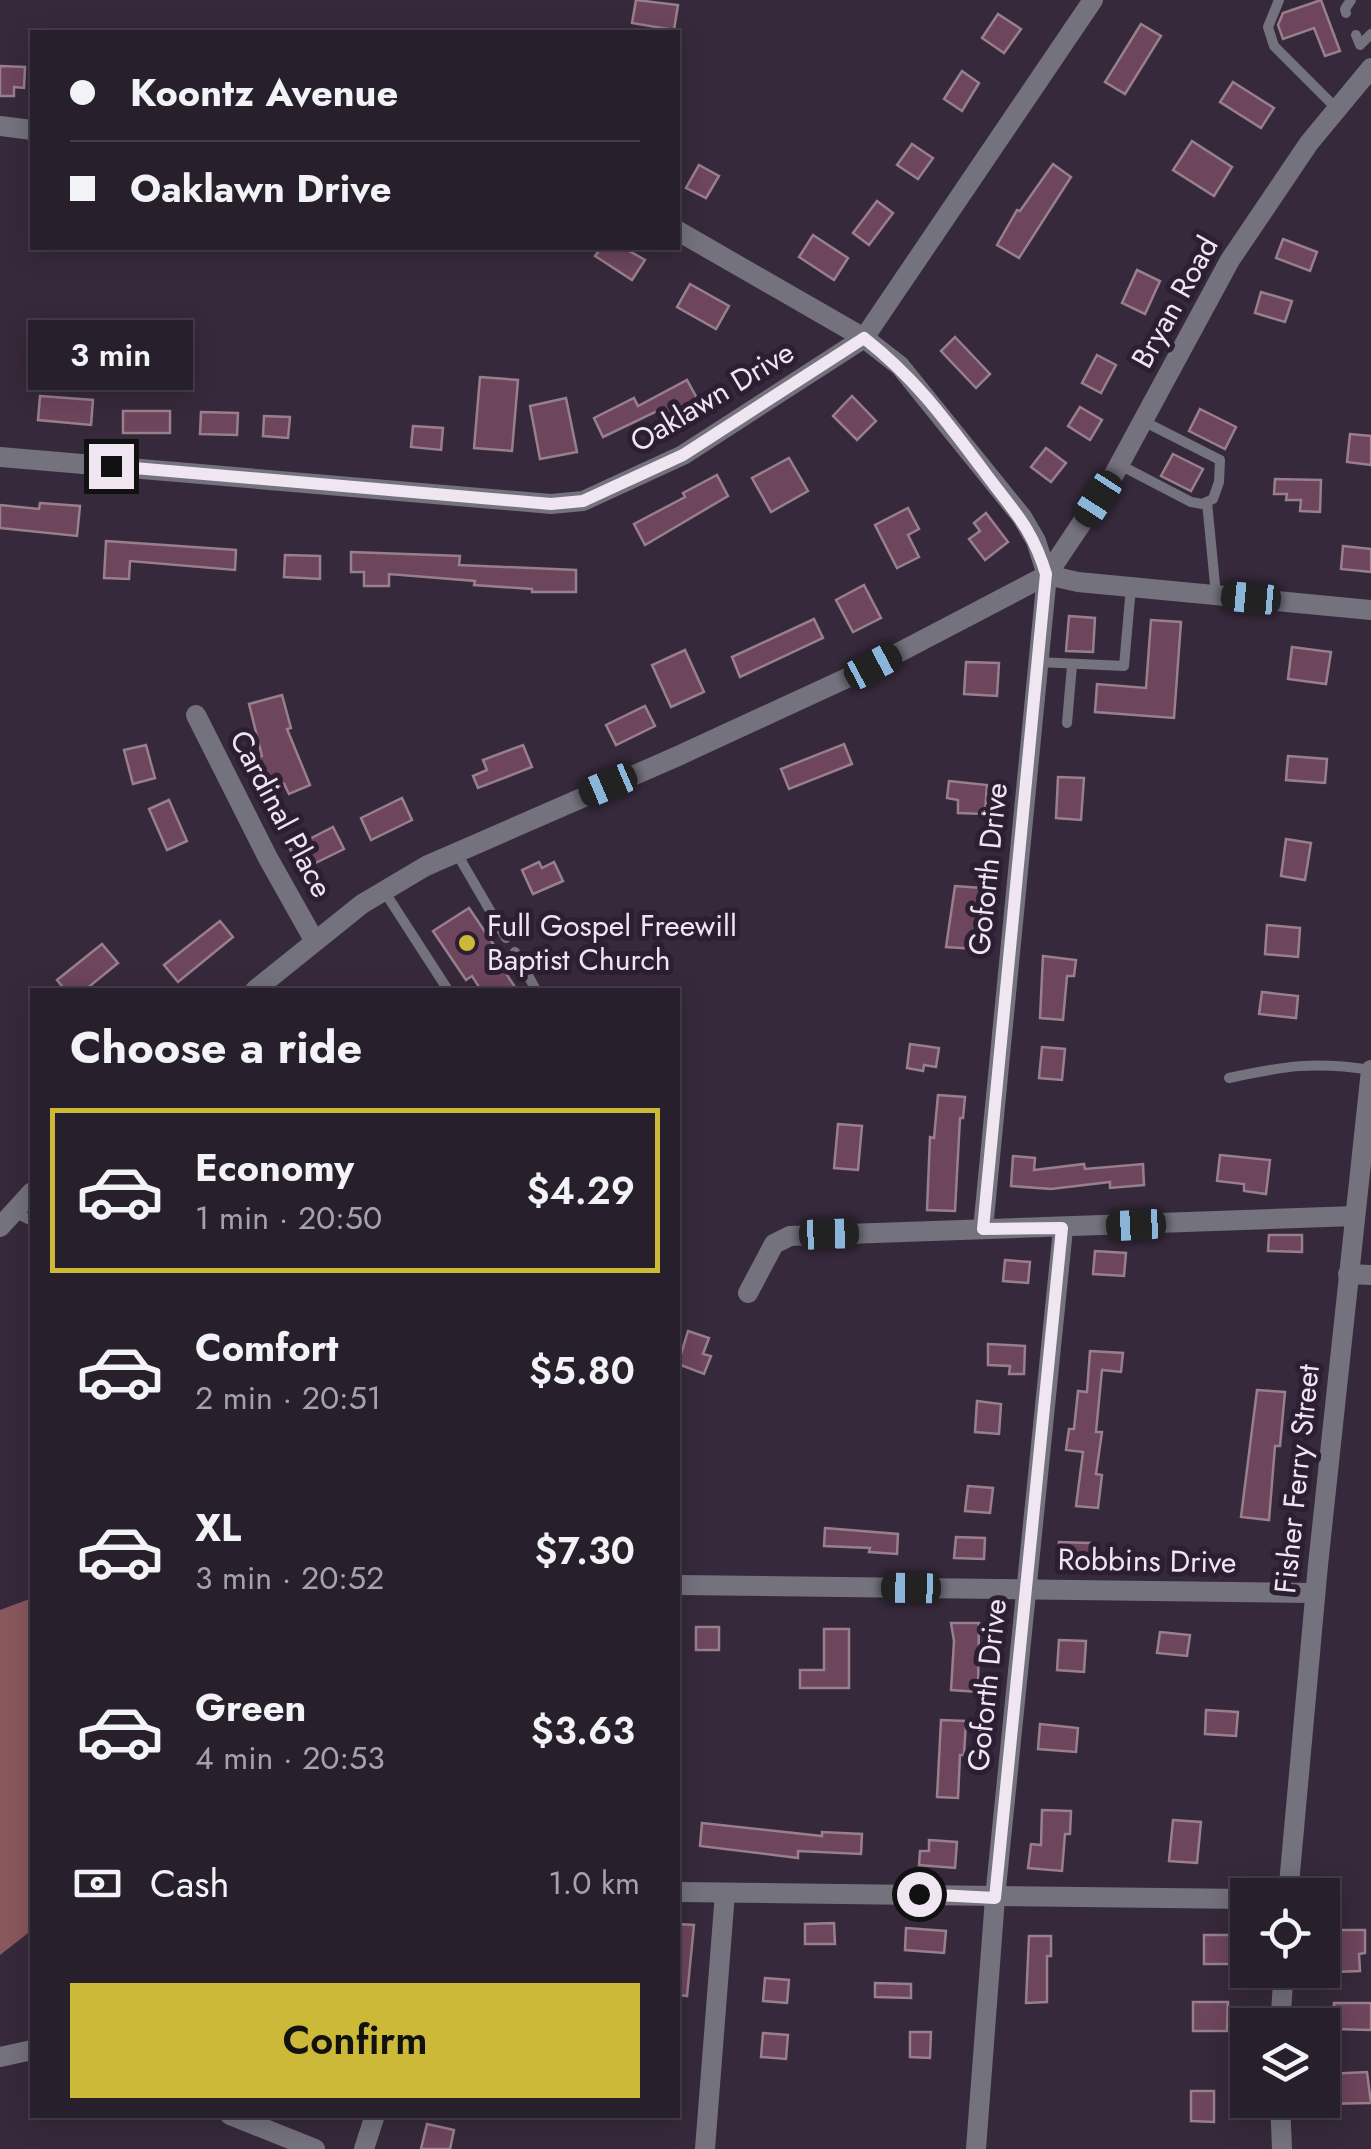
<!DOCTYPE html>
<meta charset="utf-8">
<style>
:root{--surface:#281f2c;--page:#342c38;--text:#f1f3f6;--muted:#a5a2a9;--line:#443d48;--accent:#ccb938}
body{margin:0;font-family:Jost,sans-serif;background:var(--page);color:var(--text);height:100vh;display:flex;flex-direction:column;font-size:38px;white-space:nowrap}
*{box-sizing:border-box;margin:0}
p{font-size:32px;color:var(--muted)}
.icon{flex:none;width:55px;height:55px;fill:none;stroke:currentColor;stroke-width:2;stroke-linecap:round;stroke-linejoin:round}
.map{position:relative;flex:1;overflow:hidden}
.details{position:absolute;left:30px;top:988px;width:650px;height:1130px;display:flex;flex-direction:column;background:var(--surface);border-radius:0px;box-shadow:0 5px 25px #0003,0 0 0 2px var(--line)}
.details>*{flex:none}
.top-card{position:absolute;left:30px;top:30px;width:650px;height:220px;border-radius:0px;box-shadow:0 5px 25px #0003,0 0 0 2px var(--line);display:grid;align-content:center;height:220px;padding:0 40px;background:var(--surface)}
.fabs{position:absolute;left:1230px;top:1878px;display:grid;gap:20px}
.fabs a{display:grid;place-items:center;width:110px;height:110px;border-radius:0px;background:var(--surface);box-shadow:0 5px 25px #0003,0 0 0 2px var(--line);font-size:50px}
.end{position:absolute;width:45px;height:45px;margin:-22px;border:12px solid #efe6f2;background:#111;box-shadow:0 0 0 5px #111}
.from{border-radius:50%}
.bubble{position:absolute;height:70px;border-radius:0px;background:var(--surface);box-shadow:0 5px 25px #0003,0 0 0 2px var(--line);font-size:32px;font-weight:600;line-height:70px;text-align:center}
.car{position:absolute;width:30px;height:60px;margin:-30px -15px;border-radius:12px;box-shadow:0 0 8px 2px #0007;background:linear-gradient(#222 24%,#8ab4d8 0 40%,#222 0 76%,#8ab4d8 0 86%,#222 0)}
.top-card b{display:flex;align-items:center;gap:35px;height:95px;font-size:38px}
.top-card b+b{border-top:2px solid var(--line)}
.top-card i{width:25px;height:25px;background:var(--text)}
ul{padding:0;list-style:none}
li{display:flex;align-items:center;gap:30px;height:165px;margin:0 20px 15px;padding:0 20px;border:5px solid transparent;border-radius:0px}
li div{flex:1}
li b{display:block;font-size:38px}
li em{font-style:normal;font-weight:600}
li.current{border-color:var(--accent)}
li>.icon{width:90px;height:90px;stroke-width:1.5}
h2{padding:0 40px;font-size:45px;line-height:120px}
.pay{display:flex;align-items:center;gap:25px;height:110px;padding:0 40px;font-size:38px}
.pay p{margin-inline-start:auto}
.action{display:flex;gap:20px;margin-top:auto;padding:20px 40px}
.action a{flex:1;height:115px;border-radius:0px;background:var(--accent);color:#111;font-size:40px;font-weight:600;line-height:115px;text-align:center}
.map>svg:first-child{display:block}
.forest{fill:#89585c}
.building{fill:#6d455c;stroke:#987f8c;stroke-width:2.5}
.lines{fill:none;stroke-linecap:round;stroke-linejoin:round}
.service{stroke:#73727d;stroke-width:10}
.minor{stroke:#73727d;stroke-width:20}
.tertiary{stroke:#73727d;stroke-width:20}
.route{stroke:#efe6f2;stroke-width:12}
.poi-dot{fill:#ccb938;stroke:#2c1f31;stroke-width:4}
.labels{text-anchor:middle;stroke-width:10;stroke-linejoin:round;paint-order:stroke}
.street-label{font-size:30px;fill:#efe6f2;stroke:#2c1f31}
.poi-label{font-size:30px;fill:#efe6f2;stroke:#2c1f31;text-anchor:start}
</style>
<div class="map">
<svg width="1371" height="2149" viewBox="0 0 1371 2149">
<rect width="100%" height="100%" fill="#36293b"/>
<!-- forest -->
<polygon class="forest" points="32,1598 32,1930 0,1955 0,1610"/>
<!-- building -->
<g class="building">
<polygon points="636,0 678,5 674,30 632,23"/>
<polygon points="1321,0 1340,51 1325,56 1314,28 1283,39 1278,25 1283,13"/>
<polygon points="998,14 1021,29 1004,53 982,38"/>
<polygon points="1141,24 1161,36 1125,94 1105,82"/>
<polygon points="0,66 25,67 24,88 14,87 14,96 0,96"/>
<polygon points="962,71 979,83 962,111 944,99"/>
<polygon points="1233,82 1274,108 1261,128 1220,102"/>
<polygon points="1192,141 1232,167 1214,196 1173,170"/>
<polygon points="912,144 933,158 918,179 897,165"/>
<polygon points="1053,164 1071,177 1019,258 997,245 1017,210 1020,211"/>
<polygon points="699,165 719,176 706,198 686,188"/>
<polygon points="877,201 893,213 869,245 853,233"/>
<polygon points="813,235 848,258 834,280 799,257"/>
<polygon points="1283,239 1317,252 1310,271 1276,258"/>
<polygon points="601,248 624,248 645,260 632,280 595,256"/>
<polygon points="1137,270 1160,281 1145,314 1122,303"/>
<polygon points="690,284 729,306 716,329 677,307"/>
<polygon points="1261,292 1292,301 1285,322 1255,313"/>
<polygon points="955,337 990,374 976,388 941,351"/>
<polygon points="1097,355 1116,365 1101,393 1082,383"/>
<polygon points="480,377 518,380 512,451 474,448"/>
<polygon points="687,380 698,400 662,419 657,411 603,437 594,418 634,398 638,406"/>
<polygon points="40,396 93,400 91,425 38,420"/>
<polygon points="852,396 876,421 857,440 833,416"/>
<polygon points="566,398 577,452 540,459 530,406"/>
<polygon points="1080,407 1102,420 1090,440 1068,426"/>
<polygon points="1200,409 1236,427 1225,449 1189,431"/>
<rect x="123" y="411" width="47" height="22"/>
<polygon points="201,412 238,413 237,435 200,434"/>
<polygon points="264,416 290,417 288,438 263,436"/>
<polygon points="413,426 443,428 441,450 411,447"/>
<polygon points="1350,434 1371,436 1371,465 1347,462"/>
<polygon points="1046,448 1066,463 1051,482 1031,467"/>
<polygon points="1173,454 1203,469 1191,491 1161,476"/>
<polygon points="789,458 808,491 771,512 752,478"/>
<polygon points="717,475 728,496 645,545 634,524 685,497 683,493"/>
<polygon points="1275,479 1321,480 1320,512 1300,511 1301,500 1286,500 1287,494 1274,494"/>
<polygon points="40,503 80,506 77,536 0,528 0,505 39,509"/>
<polygon points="908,508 919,529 908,535 919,557 897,568 875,525"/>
<polygon points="986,513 1008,542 985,560 969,539 980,531 974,523"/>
<polygon points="106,541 236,550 235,570 130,561 129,579 104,578"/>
<polygon points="1343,546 1371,549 1371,572 1341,569"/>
<polygon points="351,552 460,556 459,565 576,570 576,592 532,592 532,589 474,585 475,581 389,574 389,586 364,586 364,572 351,572"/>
<polygon points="285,555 320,556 320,579 284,577"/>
<polygon points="864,585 881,618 853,632 836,600"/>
<polygon points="1069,616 1095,618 1093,652 1066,651"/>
<polygon points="814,619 823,638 740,677 732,657"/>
<polygon points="1151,620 1181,622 1174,718 1095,712 1097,684 1146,688"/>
<polygon points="1292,647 1331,652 1326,684 1288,679"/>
<polygon points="685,650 704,692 671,707 652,665"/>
<polygon points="966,662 999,663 997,696 964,694"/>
<polygon points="282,695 291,728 287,729 310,785 289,794 284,784 271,790 257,758 262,756 249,704"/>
<polygon points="645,706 655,726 616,745 606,725"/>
<polygon points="844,744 852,764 789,789 781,769"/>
<polygon points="146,745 155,778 133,784 124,750"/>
<polygon points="523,745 532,767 478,788 473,776 487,770 483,760"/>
<polygon points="1288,756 1327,759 1325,783 1286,780"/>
<polygon points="1058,777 1084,778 1081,820 1056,818"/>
<polygon points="949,781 987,785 985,814 958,813 958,800 947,798"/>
<polygon points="402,798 412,820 371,840 361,818"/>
<polygon points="169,800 187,841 167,850 149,809"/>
<polygon points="333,827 344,849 301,870 290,849"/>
<polygon points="1286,839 1311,843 1305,880 1281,876"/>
<polygon points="539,862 542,868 554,862 563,881 533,894 522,870"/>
<polygon points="955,886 981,888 976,949 946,947"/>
<polygon points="469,908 500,954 495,957 517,990 481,990 472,976 466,980 433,931"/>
<polygon points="220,921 233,937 178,982 164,965"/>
<polygon points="1267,925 1300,928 1298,957 1265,954"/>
<polygon points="102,944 118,963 85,990 65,990 57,980"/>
<polygon points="1043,956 1076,960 1074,976 1067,976 1063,1020 1040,1018"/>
<polygon points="1262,992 1298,996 1296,1018 1259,1014"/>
<polygon points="910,1044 939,1048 936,1067 924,1065 923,1071 907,1068"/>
<polygon points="1042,1047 1065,1049 1062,1080 1039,1078"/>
<polygon points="938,1095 965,1097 963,1118 960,1118 955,1211 927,1210 930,1137 934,1138"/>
<polygon points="838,1124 862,1126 858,1170 834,1168"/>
<polygon points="1220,1155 1270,1160 1266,1194 1244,1191 1244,1184 1217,1181"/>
<polygon points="1013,1156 1035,1158 1034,1170 1084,1164 1085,1169 1143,1164 1144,1185 1110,1188 1110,1182 1051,1189 1011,1186"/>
<polygon points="1269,1235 1302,1235 1302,1252 1268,1251"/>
<polygon points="1095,1251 1126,1253 1124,1276 1093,1274"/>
<polygon points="1005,1260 1030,1262 1028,1283 1003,1281"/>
<polygon points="688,1331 709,1338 703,1354 711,1356 704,1374 678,1364"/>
<polygon points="988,1344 1025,1346 1024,1374 1009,1374 1010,1366 988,1365"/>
<polygon points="1090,1351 1123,1353 1121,1372 1102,1370 1096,1432 1102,1432 1096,1474 1102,1475 1098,1508 1076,1506 1083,1452 1066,1450 1069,1429 1074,1429 1078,1391 1087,1392"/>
<polygon points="1257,1390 1285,1392 1280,1446 1275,1446 1269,1520 1241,1517"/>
<polygon points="977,1401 1001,1404 999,1434 975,1432"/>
<polygon points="968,1486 993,1488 990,1513 965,1511"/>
<polygon points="825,1528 898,1534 897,1554 869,1552 870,1548 824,1546"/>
<polygon points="956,1537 985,1538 984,1559 954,1558"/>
<polygon points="1059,1542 1090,1543 1088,1565 1057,1563"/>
<polygon points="951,1623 979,1623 978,1692 951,1690 954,1641"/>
<rect x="696" y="1627" width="23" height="23"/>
<polygon points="824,1629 849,1629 849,1688 800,1688 800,1670 824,1670"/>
<polygon points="1160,1632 1190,1635 1187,1656 1157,1653"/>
<polygon points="1059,1640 1086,1641 1084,1672 1057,1670"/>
<polygon points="1206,1710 1238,1712 1236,1736 1205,1734"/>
<polygon points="941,1720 966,1721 964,1755 960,1755 958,1798 937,1797"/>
<polygon points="1040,1724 1078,1728 1076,1752 1038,1749"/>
<polygon points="1042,1810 1071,1811 1070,1834 1065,1834 1062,1871 1028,1868 1031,1844 1041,1845"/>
<polygon points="1173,1820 1201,1822 1197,1863 1169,1861"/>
<polygon points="702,1823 822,1836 822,1832 862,1834 861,1854 798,1851 798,1858 700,1846"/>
<polygon points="929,1840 957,1842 955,1868 919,1865 920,1851 929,1851"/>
<polygon points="834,1923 835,1944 805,1944 805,1924"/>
<polygon points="678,1924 694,1925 687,1996 678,1995"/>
<polygon points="906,1928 946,1931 944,1953 905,1950"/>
<polygon points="1333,1930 1365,1930 1365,1953 1359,1954 1360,1971 1334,1972"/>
<rect x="1204" y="1935" width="26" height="29"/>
<polygon points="1029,1936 1051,1936 1051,1956 1047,1956 1047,2002 1026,2003"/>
<polygon points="765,1978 789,1980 787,2003 763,2001"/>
<polygon points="875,1983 911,1984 911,1998 875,1997"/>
<polygon points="1193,2002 1228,2002 1227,2031 1193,2031"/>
<polygon points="1334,2003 1371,2003 1371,2030 1334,2029"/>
<polygon points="910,2032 931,2032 930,2058 910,2057"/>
<polygon points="763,2033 788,2035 786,2059 761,2057"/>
<polygon points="1367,2072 1371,2103 1325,2104 1325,2074"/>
<polygon points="1191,2091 1214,2091 1214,2122 1191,2121"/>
<polygon points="427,2124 454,2130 450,2149 421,2149"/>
</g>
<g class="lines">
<!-- service -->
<g class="service">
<polyline points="1279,0 1268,27 1274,46 1337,109"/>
<polyline points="1346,13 1345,9 1351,0"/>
<polyline points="1356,35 1360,45 1371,34"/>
<polyline points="1120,465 1191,502 1202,504 1213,499 1219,482 1220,460 1143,421"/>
<polyline points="1207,502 1216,595"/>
<polyline points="1038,662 1124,666 1131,587"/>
<polyline points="1067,723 1072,665"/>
<polyline points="456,852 506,938"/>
<polyline points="384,891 448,990"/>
<polyline points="515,952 536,990"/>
<path d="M1229 1078C1284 1066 1315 1061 1371 1070"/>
<polyline points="14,1212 32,1221"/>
</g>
<!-- minor -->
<g class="minor">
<polyline points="0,126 32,130"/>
<polyline points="678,231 864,338 900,366 1022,517 1036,541 1047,575 983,1229"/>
<polyline points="0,457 551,504 583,501 683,455 864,338 1093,0"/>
<polyline points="1047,575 1112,478 1230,260 1309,143 1371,68"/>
<polyline points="196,715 268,858 314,940"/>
<polyline points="1348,1274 1371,1275"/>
<polyline points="748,1293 774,1244 790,1236 1355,1216"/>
<polyline points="678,1585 1315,1593"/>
<polyline points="678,1892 1248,1899"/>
<polyline points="0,2057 32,2050"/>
<polyline points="230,2115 315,2149"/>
<polyline points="364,2149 375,2115"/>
<polyline points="705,2149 725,1893"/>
<polyline points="976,2149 995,1898 1063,1229"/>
</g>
<!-- tertiary -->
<g class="tertiary">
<polyline points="255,990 362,904 426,866 678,756 873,666 1047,575 1078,582 1371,610"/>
<polyline points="0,1227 32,1192"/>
<polyline points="1288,1895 1318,1565 1371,1070"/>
<polyline points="1280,2025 1284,1970"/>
<polyline points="1280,2100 1282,2149"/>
</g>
</g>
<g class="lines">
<!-- route -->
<path class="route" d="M111 466 551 504 583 501 683 455 864 338C916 379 944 418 983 470 1012 510 1031 525 1046 574L983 1229 1062 1228 995 1898 919 1894"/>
</g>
<!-- markers -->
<circle class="poi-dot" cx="467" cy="943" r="10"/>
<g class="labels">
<!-- street labels -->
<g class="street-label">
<text transform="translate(1175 302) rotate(-61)" y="10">Bryan Road</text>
<text transform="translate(712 397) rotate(-31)" y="10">Oaklawn Drive</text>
<text transform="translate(281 814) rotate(62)" y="10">Cardinal Place</text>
<text transform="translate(988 869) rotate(-84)" y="10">Goforth Drive</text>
<text transform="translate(1297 1479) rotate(-84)" y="10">Fisher Ferry Street</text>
<text transform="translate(1147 1561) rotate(1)" y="10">Robbins Drive</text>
<text transform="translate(987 1685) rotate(-84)" y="10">Goforth Drive</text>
</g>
<!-- poi labels -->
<g class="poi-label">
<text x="487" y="936">Full Gospel Freewill<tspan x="487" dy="34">Baptist Church</tspan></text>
</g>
</g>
</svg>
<div class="fabs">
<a><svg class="icon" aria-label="locate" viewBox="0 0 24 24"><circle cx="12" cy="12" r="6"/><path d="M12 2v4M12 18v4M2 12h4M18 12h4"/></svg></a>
<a><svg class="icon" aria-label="layers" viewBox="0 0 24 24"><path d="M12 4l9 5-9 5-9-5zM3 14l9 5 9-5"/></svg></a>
</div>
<i class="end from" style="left:919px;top:1894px"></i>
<i class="end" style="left:111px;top:466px"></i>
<div class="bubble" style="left:28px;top:320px;width:165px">3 min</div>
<i class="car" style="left:1098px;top:499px;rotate:213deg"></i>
<i class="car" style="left:1251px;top:598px;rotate:275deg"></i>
<i class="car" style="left:873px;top:666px;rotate:62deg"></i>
<i class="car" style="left:608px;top:785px;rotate:247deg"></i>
<i class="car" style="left:1136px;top:1225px;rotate:267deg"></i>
<i class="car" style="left:829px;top:1234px;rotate:88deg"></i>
<i class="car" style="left:911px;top:1588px;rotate:271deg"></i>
<div class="top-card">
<b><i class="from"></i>Koontz Avenue</b>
<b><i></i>Oaklawn Drive</b>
</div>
<section class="details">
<h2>Choose a ride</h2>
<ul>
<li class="current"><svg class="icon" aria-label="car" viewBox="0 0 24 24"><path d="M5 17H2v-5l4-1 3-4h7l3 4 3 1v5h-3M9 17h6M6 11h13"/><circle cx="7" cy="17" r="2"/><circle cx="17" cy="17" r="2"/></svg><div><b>Economy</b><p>1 min · 20:50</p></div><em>$4.29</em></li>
<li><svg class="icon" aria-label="car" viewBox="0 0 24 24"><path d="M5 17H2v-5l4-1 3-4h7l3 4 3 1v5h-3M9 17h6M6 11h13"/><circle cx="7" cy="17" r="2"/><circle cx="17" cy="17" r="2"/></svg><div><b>Comfort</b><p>2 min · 20:51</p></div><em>$5.80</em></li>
<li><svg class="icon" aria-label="car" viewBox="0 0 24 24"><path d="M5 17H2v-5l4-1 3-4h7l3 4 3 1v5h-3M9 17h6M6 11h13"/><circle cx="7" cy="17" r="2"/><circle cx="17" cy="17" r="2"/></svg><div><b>XL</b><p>3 min · 20:52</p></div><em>$7.30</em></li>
<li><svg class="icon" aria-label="car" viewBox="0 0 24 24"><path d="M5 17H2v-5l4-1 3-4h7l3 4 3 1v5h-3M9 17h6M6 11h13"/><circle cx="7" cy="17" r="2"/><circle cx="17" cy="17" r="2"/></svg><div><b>Green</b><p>4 min · 20:53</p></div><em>$3.63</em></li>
</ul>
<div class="pay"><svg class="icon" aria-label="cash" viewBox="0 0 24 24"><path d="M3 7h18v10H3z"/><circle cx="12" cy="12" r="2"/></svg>Cash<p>1.0 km</p></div>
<div class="action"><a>Confirm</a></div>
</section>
</div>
